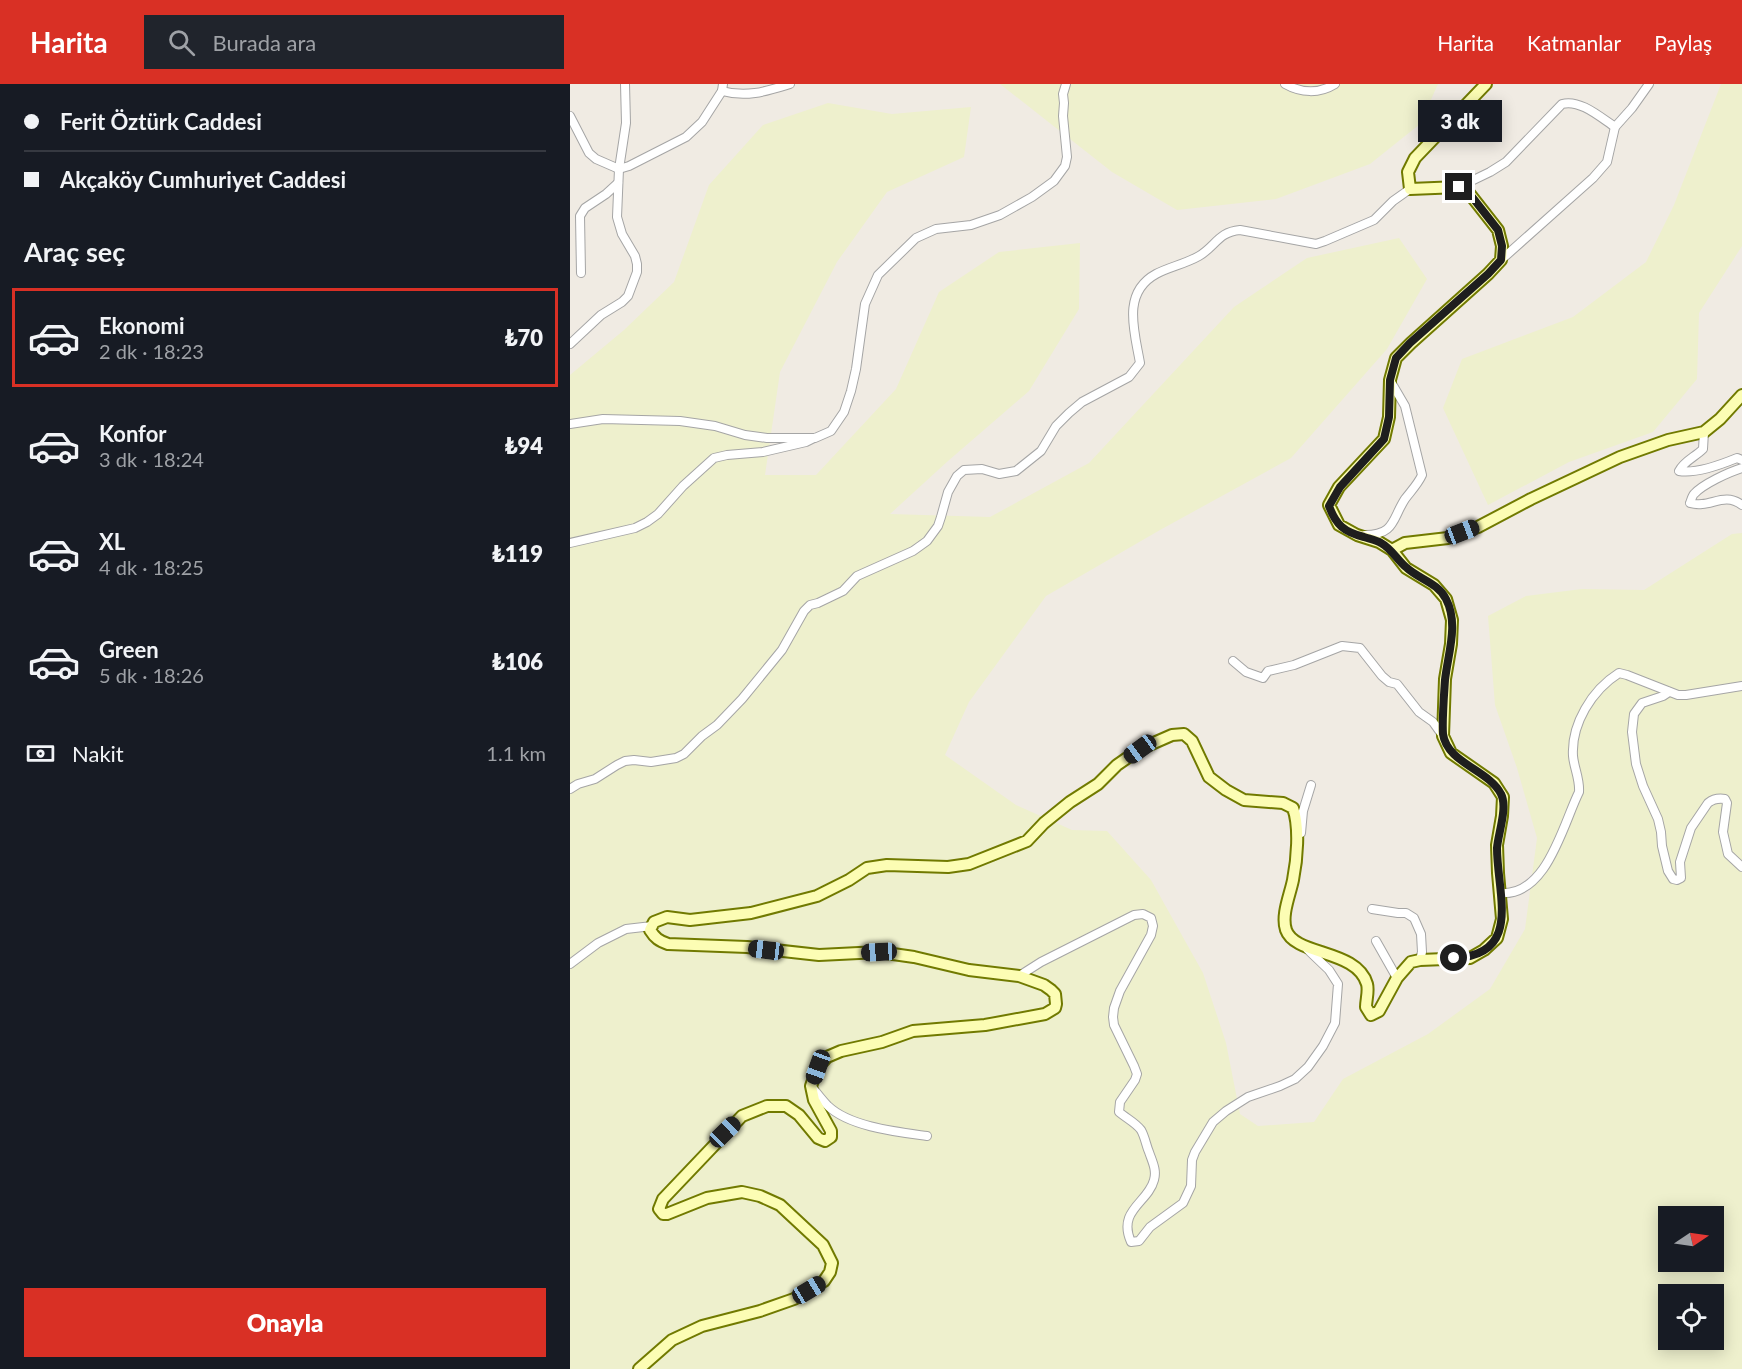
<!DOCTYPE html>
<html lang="tr">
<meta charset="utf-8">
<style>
:root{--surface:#171b24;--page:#20242c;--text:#f1f3f6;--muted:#9ea1a6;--line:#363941;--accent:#d93025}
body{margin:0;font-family:Lato,sans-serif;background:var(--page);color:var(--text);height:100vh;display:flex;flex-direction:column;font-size:22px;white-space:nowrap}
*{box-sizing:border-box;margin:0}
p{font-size:20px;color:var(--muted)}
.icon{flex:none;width:33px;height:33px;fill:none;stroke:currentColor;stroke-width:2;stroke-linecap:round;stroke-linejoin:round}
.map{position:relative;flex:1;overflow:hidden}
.sheet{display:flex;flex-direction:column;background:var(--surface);width:570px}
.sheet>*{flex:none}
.guide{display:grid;align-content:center;height:132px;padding:0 24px;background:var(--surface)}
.needle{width:39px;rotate:77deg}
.fabs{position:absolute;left:1088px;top:1122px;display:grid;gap:12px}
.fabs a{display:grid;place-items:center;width:66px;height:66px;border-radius:0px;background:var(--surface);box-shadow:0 3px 15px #0003;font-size:30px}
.end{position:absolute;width:27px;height:27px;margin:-14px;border:8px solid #1e1e1e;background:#fff;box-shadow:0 0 0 3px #fff}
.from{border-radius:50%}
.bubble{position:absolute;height:42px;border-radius:0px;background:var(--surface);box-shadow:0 3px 15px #0003;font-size:20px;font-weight:800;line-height:42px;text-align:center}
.car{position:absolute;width:18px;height:36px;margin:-18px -9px;border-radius:8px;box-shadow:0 0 4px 2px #0007;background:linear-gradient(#222 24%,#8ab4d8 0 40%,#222 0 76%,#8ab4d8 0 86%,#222 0)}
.guide b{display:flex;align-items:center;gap:21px;height:57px;font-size:22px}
.guide b+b{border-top:2px solid var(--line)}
.guide i{width:15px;height:15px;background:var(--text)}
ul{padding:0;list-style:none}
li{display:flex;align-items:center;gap:18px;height:99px;margin:0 12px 9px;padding:0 12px;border:3px solid transparent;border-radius:0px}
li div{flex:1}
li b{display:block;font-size:22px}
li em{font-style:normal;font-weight:800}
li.current{border-color:var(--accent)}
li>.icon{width:54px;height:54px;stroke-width:1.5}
h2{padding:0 24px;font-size:27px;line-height:72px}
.pay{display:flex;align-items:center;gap:15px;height:66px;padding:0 24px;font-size:22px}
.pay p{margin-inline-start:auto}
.cta{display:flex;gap:12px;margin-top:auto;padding:12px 24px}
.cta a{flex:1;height:69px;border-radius:0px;background:var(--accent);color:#fff;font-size:24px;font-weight:800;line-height:69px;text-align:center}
header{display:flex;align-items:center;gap:36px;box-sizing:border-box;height:84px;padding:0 30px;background:var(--accent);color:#fff}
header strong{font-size:28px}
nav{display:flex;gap:33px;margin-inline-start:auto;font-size:21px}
.search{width:420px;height:54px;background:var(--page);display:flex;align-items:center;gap:15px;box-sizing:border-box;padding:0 21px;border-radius:0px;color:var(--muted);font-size:22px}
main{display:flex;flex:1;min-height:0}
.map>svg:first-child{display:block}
.farmland{fill:#eef0cd;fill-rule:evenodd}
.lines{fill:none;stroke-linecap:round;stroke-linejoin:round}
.street-casing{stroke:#a5a5a5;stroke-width:10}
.secondary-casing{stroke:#717a00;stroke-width:14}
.street{stroke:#fff;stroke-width:8}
.secondary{stroke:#fcfdb4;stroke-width:10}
.route{stroke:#1e1e1e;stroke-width:8}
</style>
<header>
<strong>Harita</strong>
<div class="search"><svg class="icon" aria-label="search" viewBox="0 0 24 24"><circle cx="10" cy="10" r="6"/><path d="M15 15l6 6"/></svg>Burada ara</div>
<nav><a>Harita</a><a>Katmanlar</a><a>Paylaş</a></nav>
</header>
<main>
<section class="sheet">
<div class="guide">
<b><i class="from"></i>Ferit Öztürk Caddesi</b>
<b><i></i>Akçaköy Cumhuriyet Caddesi</b>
</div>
<h2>Araç seç</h2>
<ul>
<li class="current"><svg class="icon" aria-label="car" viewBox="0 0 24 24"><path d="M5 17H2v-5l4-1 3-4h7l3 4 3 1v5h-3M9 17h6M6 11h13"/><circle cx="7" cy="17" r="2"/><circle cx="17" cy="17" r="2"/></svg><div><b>Ekonomi</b><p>2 dk · 18:23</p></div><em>₺70</em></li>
<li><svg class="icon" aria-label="car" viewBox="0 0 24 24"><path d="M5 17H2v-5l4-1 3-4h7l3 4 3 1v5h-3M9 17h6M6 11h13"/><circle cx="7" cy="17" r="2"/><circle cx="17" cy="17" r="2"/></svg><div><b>Konfor</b><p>3 dk · 18:24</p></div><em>₺94</em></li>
<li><svg class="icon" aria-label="car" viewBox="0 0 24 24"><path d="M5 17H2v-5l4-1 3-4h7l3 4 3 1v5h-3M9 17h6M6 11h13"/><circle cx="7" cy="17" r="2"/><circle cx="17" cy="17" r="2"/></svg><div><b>XL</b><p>4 dk · 18:25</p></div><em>₺119</em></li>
<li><svg class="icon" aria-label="car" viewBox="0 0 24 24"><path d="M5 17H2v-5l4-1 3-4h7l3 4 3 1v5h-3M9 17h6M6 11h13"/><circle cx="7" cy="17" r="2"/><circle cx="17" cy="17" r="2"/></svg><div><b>Green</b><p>5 dk · 18:26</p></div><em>₺106</em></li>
</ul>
<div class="pay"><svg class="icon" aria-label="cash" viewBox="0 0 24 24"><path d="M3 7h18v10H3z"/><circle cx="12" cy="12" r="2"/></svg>Nakit<p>1.1 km</p></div>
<div class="cta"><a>Onayla</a></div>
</section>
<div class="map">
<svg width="1172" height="1285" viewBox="0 0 1172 1285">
<rect width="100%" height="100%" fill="#f0ebe3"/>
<!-- farmland -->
<g class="farmland">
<polygon points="430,0 868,0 850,40 800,80 706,115 607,126 542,88"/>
<polygon points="1151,0 1172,0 1172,162 1129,229 1127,295 1083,348 999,378 918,421 873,324 892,275 1003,233 1076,178 1104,121"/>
<path d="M258 19 322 30 401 23 394 73 317 108 267 178 210 288 195 391H246L326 305 369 208 429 168 510 159 509 225 459 307 378 377 320 430 420 433 519 379 664 223 737 174 829 154 857 195 817 265 721 374 590 446 476 512 399 618 375 671 446 721 502 746 537 747 581 796 633 889 656 959 670 1030 688 1042 744 1038 773 995 858 950 920 905 955 845 967 754 947 684 925 621 918 532 956 512 1012 505 1074 506 1162 450 1172 449V1285H0V291L54 246 104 198 139 101 193 41ZM1098 1132H1143V1178H1098ZM1098 1210H1143V1256H1098Z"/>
</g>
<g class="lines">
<defs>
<g id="street">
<path d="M715 0C731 9 749 10 765 0"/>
<path d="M152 7C177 14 197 7 220 0"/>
<polyline points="0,32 19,69 26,75 49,85 59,82 116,53 132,38 152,7 153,0"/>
<path d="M889 103 920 88 936 78 992 20C1010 15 1030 33 1045 43"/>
<polyline points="931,176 1023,94 1037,78 1045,43 1062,24 1079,0"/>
<polyline points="11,189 10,132 15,124 36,110 48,99"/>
<polyline points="0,260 31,231 52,218 58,212 67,188 67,180 65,172 52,150 47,133 49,85 56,39 55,0"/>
<polyline points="0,340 33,335 110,337 145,342 175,351 197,354 245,354 261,347 274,328 281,307 286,285 295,220 308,191 346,154 366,145 401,141 430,131 462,113 484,97 495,82 497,73 493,32 494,19 493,10 496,0"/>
<path d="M1134 348 1133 365C1125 373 1114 377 1109 387 1126 390 1150 381 1167 374L1172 376"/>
<path d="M1172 384C1159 388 1133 400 1124 410 1122 412 1121 417 1120 419 1140 425 1153 407 1172 421"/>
<path d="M795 451C825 451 822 435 835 415 841 407 848 400 852 391L835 322 821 298"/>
<polyline points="0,459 65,444 77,438 88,430 113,402 144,374 157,371 193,368 236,358 244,354"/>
<polyline points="663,577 676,588 693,594 698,587 724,581 772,562 790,564 812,592 819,598 827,600 849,628 863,638 873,652"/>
<path d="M1099 608 1093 612 1072 619 1064 630 1062 648 1066 680 1073 702 1088 735 1091 748 1092 762 1098 787 1103 795 1107 796 1111 794 1110 778 1121 744 1138 719C1143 715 1149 714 1155 715L1157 719 1153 748 1158 770 1172 783"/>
<path d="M0 705 8 700 25 695 47 681 55 677 64 676 81 678 106 674 114 670 132 652 147 641 172 615 212 566 234 527 240 521 248 519 273 507 287 492 343 467 357 457 368 442 371 433 378 408 387 392 394 386 412 385 429 390 446 387 471 367 486 342 499 329 512 318 559 293 570 279C565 249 551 209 586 190 599 183 615 180 629 172 646 162 648 148 670 146L746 160 755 157 804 136 823 117 840 105"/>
<polyline points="731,749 733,727 741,701"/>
<path d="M930 809C977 813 993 740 1009 708 1010 695 1004 684 1003 672 1001 640 1022 606 1049 589L1057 591 1108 611H1116L1172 602"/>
<polyline points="802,825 828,829 836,829 844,834 851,850 852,868 850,876"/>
<polyline points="806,857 827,894"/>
<polyline points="0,880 28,859 56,845 82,842"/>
<path d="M449 892 471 878 564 831 573 830 581 834 583 842 581 851 550 907 544 924 543 933 544 941 564 982 567 990 565 996 550 1018 549 1028C556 1034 566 1039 571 1046 575 1053 576 1061 579 1068 582 1077 587 1086 584 1096 578 1119 547 1126 561 1158L569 1157 580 1143 613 1119 621 1102 622 1076 625 1068 643 1038 656 1027 678 1013 710 1002 725 995 738 983 753 962 765 939 768 900 759 886 737 865"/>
<path d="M242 1003C247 1009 252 1016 258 1022 280 1043 328 1048 357 1052"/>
</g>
<g id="secondary">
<polyline points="822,466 835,459 878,454 908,443 961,415 1050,373 1098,356 1134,348 1150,335 1172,311"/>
<path d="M69 1285 102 1256 132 1242 190 1227 224 1215 254 1197 260 1188 262 1179 253 1161 210 1121 190 1112 172 1108 137 1114 97 1130H93L89 1125 93 1115 172 1032 197 1022H216L229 1031 248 1054 255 1057 261 1053V1047L244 1016 241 1002 248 983 257 973 271 967 312 958 343 947 415 941 475 930 485 924 486 920 485 910 481 906 474 901 449 892 399 886 344 873 309 868 249 871 177 863 98 860C89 857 85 854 80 846L84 838 97 833 120 836 181 829 247 812 279 796 297 784 317 781 378 783 399 780 457 757 474 739 500 718 528 700 547 681 570 665 602 651 614 650 622 657 639 693 656 706 674 716 713 719 723 724C730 743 727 776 723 796 720 811 711 831 716 846 725 872 787 865 797 900 799 907 796 916 796 923L801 931 809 927 827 894 841 878 850 876 900 874 914 866 927 854 932 835 928 789 927 761 932 732 933 713 924 699 881 669 873 652 875 595 881 560 882 536 876 515 864 501 836 484 822 466 809 458 787 451 769 441 759 421 769 403 814 355 819 333 820 296 826 274 841 259 918 190 931 176 932 162 928 146 899 109 889 103 840 105 838 88 845 74 916 0"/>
</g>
</defs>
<!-- street casing -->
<use href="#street" class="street-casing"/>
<!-- secondary casing -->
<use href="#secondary" class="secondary-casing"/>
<!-- street -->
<use href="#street" class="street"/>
<!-- secondary -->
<use href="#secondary" class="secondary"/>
</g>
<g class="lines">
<!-- route -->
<path class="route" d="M884 874C953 871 927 810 927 764 928 750 938 723 931 710 919 686 877 679 873 650 872 636 874 611 875 596 878 569 889 540 876 515 868 499 849 495 837 484 827 476 822 465 811 459 806 456 800 455 794 453 774 448 766 441 759 422L770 403 814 355 819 333 820 296 826 274 840 259 918 190 931 176 932 162 928 146 899 109 889 103"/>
</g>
</svg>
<div class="fabs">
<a><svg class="needle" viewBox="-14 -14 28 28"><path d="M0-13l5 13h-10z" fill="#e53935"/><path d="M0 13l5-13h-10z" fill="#9ea1a6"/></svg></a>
<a><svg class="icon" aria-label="locate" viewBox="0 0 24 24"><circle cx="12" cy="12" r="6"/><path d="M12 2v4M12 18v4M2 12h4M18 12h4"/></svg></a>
</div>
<i class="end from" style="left:884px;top:874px"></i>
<i class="end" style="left:889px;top:103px"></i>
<div class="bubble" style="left:848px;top:16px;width:84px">3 dk</div>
<i class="car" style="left:892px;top:448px;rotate:69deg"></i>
<i class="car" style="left:570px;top:665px;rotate:234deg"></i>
<i class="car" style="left:196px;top:866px;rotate:277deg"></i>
<i class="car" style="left:309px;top:868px;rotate:267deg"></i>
<i class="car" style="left:248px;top:983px;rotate:200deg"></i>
<i class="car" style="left:155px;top:1048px;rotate:46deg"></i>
<i class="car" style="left:239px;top:1206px;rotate:59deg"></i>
</div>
</main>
